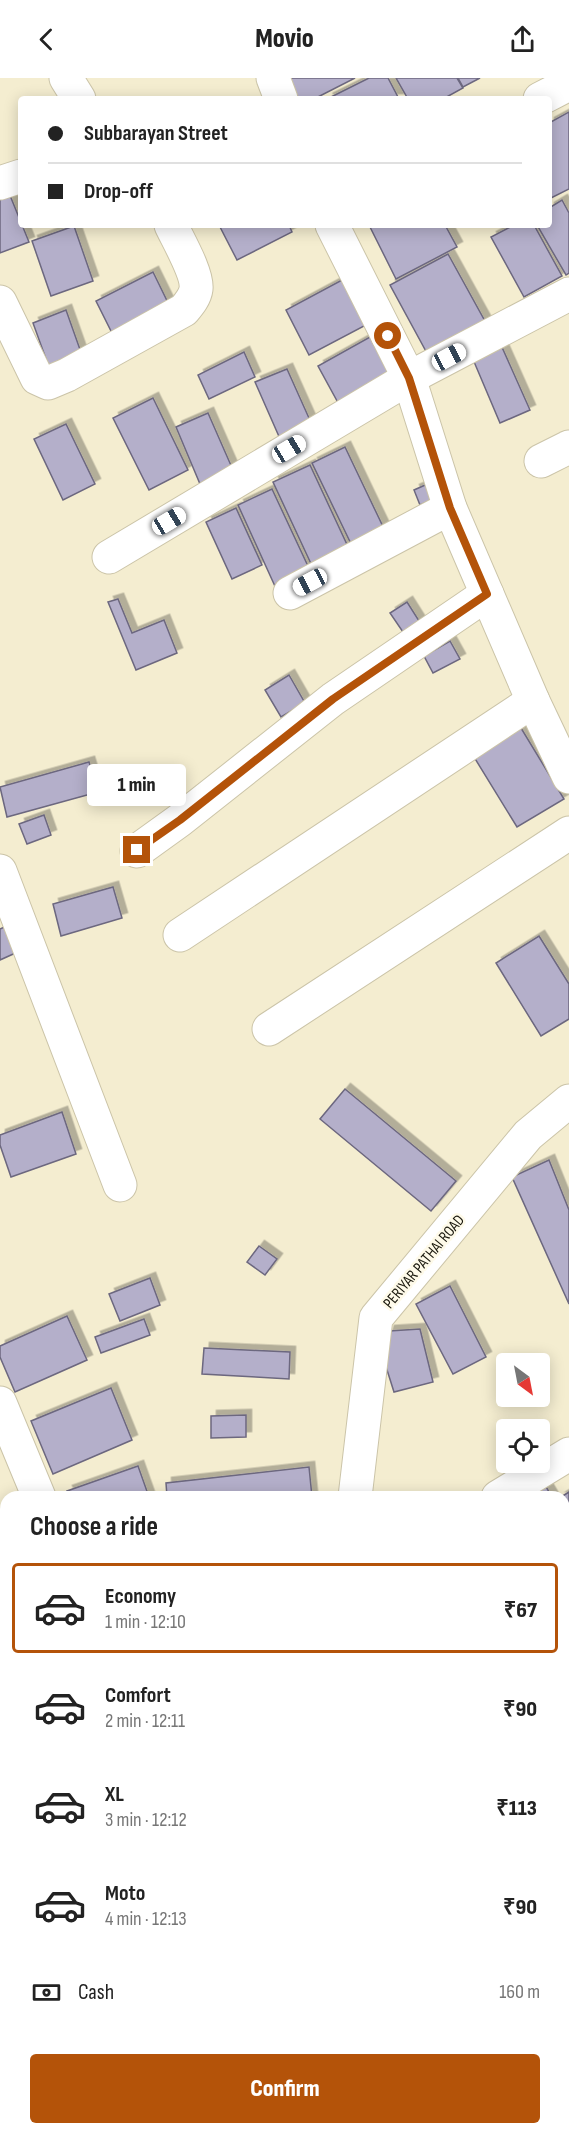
<!DOCTYPE html>
<meta charset="utf-8">
<style>
:root{--surface:#fff;--page:#f6f6f6;--text:#222;--muted:#767676;--line:#e0e0e0;--accent:#b45309}
body{margin:0;font-family:"Sofia Sans Condensed",sans-serif;background:var(--page);color:var(--text);height:100vh;display:flex;flex-direction:column;font-size:22px;white-space:nowrap}
*{box-sizing:border-box;margin:0}
p{font-size:20px;color:var(--muted)}
.icon{flex:none;width:33px;height:33px;fill:none;stroke:currentColor;stroke-width:2;stroke-linecap:round;stroke-linejoin:round}
.map{position:relative;flex:1;overflow:hidden}
.sheet{position:absolute;left:0px;top:1413px;width:570px;height:644px;display:flex;flex-direction:column;background:var(--surface);border-radius:18px 18px 0 0;box-shadow:0 3px 15px #0003}
.sheet>*{flex:none}
.guide{position:absolute;left:18px;top:18px;width:534px;height:132px;border-radius:6px;box-shadow:0 3px 15px #0003;display:grid;align-content:center;height:132px;padding:0 30px;background:var(--surface)}
.needle{width:39px;rotate:148deg}
.tools{position:absolute;left:496px;top:1275px;display:grid;gap:12px}
.tools a{display:grid;place-items:center;width:54px;height:54px;border-radius:6px;background:var(--surface);box-shadow:0 3px 15px #0003;font-size:30px}
.end{position:absolute;width:27px;height:27px;margin:-14px;border:8px solid #b45309;background:#fff;box-shadow:0 0 0 3px #fff}
.from{border-radius:50%}
.bubble{position:absolute;height:42px;border-radius:6px;background:var(--surface);box-shadow:0 3px 15px #0003;font-size:20px;font-weight:800;line-height:42px;text-align:center}
.car{position:absolute;width:18px;height:36px;margin:-18px -9px;border-radius:8px;box-shadow:0 0 4px 2px #0007;background:linear-gradient(#fff 24%,#345 0 40%,#fff 0 76%,#345 0 86%,#fff 0)}
.guide b{display:flex;align-items:center;gap:21px;height:57px;font-size:22px}
.guide b+b{border-top:2px solid var(--line)}
.guide i{width:15px;height:15px;background:var(--text)}
ul{padding:0;list-style:none}
li{display:flex;align-items:center;gap:18px;height:90px;margin:0 12px 9px;padding:0 18px;border:3px solid transparent;border-radius:6px}
li div{flex:1}
li b{display:block;font-size:22px}
li em{font-style:normal;font-weight:800}
li.selected{border-color:var(--accent)}
li>.icon{width:54px;height:54px;stroke-width:1.5}
h2{padding:0 30px;font-size:27px;line-height:72px}
.pay{display:flex;align-items:center;gap:15px;height:66px;padding:0 30px;font-size:22px}
.pay p{margin-inline-start:auto}
.primary-button{display:flex;gap:12px;margin-top:auto;padding:12px 30px}
.primary-button a{flex:1;height:69px;border-radius:6px;background:var(--accent);color:#fff;font-size:24px;font-weight:800;line-height:69px;text-align:center}
header{display:flex;justify-content:space-between;align-items:center;height:78px;padding:0 30px;background:var(--surface);font-size:27px;font-weight:800}
.map>svg:first-child{display:block}
.building{fill:#b4afca;stroke:#6c677f;stroke-width:1.5;filter:url(#shadow)}
.lines{fill:none;stroke-linecap:round;stroke-linejoin:round}
.minor-casing{stroke:#cbc4a8;stroke-width:35}
.minor{stroke:#fff;stroke-width:33}
.route{stroke:#b45309;stroke-width:8}
.labels{text-anchor:middle;stroke-width:5;stroke-linejoin:round;paint-order:stroke}
.street-label{font-size:16px;fill:#17150b;stroke:#fefae9}
</style>
<header><svg class="icon" aria-label="back" viewBox="0 0 24 24"><path d="M15 5l-7 7 7 7"/></svg>Movio<svg class="icon" aria-label="share" viewBox="0 0 24 24"><path d="M12 15V3M7 8l5-5 5 5M5 13v7h14v-7"/></svg></header>
<div class="map">
<svg width="569" height="2056" viewBox="0 0 569 2056">
<defs>
<filter id="shadow"><feDropShadow dx="5.5" dy="-5.5" stdDeviation="0" flood-color="#0004"/></filter>
</defs>
<rect width="100%" height="100%" fill="#f4edd0"/>
<!-- building -->
<g class="building">
<polygon points="281,0 355,0 314,21 291,21"/>
<polygon points="369,0 388,0 399,21 327,21"/>
<polygon points="396,0 457,0 463,10 443,21 408,21"/>
<polygon points="458,0 480,0 463,9"/>
<polygon points="569,34 569,111 549,121 549,45"/>
<polygon points="9,115 29,164 0,175 0,118"/>
<polygon points="562,122 569,135 569,195 566,197 537,147 549,147 549,130"/>
<polygon points="219,147 289,147 292,154 237,182"/>
<polygon points="369,147 445,147 457,169 396,201"/>
<polygon points="514,147 534,147 562,198 524,219 491,159"/>
<polygon points="74,148 93,203 51,218 32,163"/>
<polygon points="448,176 486,245 428,277 390,207"/>
<polygon points="153,194 172,233 115,261 96,223"/>
<polygon points="342,202 366,247 309,277 286,232"/>
<polygon points="66,232 83,280 50,292 33,245"/>
<polygon points="370,259 394,303 342,332 318,288"/>
<polygon points="501,267 530,332 500,345 472,279"/>
<polygon points="244,274 255,299 209,321 198,297"/>
<polygon points="287,291 313,349 281,363 255,304"/>
<polygon points="153,320 188,392 149,412 113,340"/>
<polygon points="208,335 233,392 200,406 176,349"/>
<polygon points="66,346 95,406 63,422 34,361"/>
<polygon points="345,369 387,457 354,472 312,385"/>
<polygon points="310,387 350,473 313,490 273,404"/>
<polygon points="432,404 439,419 420,427 414,412"/>
<polygon points="272,411 314,501 279,517 238,427"/>
<polygon points="236,430 262,487 232,501 206,444"/>
<polygon points="118,521 132,555 164,542 177,575 136,592 108,524"/>
<polygon points="407,524 421,546 405,557 390,535"/>
<polygon points="450,563 460,581 433,595 424,578"/>
<polygon points="289,597 305,625 281,639 265,612"/>
<polygon points="521,650 564,721 517,749 474,679"/>
<polygon points="89,684 98,714 7,739 0,709"/>
<polygon points="44,737 51,757 27,766 19,746"/>
<polygon points="113,809 122,840 61,858 53,826"/>
<polygon points="11,846 22,872 0,882 0,851"/>
<polygon points="539,858 569,906 569,941 541,958 496,885"/>
<polygon points="345,1011 456,1103 431,1133 320,1041"/>
<polygon points="62,1034 76,1076 11,1099 0,1067 0,1057"/>
<polygon points="549,1082 569,1132 569,1226 512,1099"/>
<polygon points="259,1168 277,1181 265,1197 247,1184"/>
<polygon points="150,1200 160,1227 120,1243 109,1216"/>
<polygon points="450,1208 486,1279 453,1296 416,1226"/>
<polygon points="67,1238 87,1282 15,1314 0,1279 0,1268"/>
<polygon points="144,1241 150,1257 101,1275 95,1259"/>
<polygon points="420,1251 433,1304 394,1314 382,1276 389,1253"/>
<polygon points="204,1270 290,1274 289,1301 202,1296"/>
<polygon points="111,1310 132,1362 53,1396 31,1343"/>
<polygon points="246,1337 246,1359 211,1360 211,1338"/>
<polygon points="138,1388 149,1419 70,1419 67,1413"/>
<polygon points="309,1389 312,1419 167,1419 166,1405"/>
<polygon points="545,1407 552,1419 522,1419"/>
<polygon points="569,1414 569,1440 564,1433 564,1419 561,1419"/>
<polygon points="564,1442 569,1451 569,1488 564,1490"/>
<polygon points="6,1450 6,1491 0,1494 0,1453"/>
<polygon points="6,1548 6,1594 0,1596 0,1550"/>
<polygon points="6,1603 6,1640 0,1623 0,1605"/>
<polygon points="567,1779 569,1783 569,1837 564,1840 564,1780"/>
<polygon points="6,1871 6,1898 0,1900 0,1872"/>
<polygon points="68,2050 116,2050 116,2051 90,2056 69,2056"/>
<polygon points="119,2050 160,2050 125,2056 120,2056"/>
</g>
<g class="lines">
<defs>
<g id="minor">
<polyline points="66,0 79,21"/>
<polyline points="273,0 281,21"/>
<polyline points="540,21 569,6"/>
<polyline points="0,105 21,98"/>
<polyline points="332,147 409,300 450,430 533,623 569,699"/>
<path d="M0 224 37 300 48 305 67 297 184 232C189 226 195 219 196 211 198 196 178 162 171 147"/>
<polyline points="541,383 569,369"/>
<polyline points="109,479 409,300 569,216"/>
<polyline points="290,515 450,430"/>
<polyline points="137,773 180,742 333,621 487,516"/>
<polyline points="0,793 120,1107"/>
<polyline points="180,857 533,623"/>
<polyline points="269,951 569,755"/>
<polyline points="0,1325 39,1419"/>
<polyline points="355,1419 376,1240 528,1057 569,1023"/>
<polyline points="498,1419 569,1376"/>
<polyline points="0,1722 6,1721"/>
<polyline points="564,1739 569,1736"/>
<polyline points="0,1986 6,1984"/>
<polyline points="564,2005 569,2003"/>
<polyline points="309,2056 335,2050"/>
<polyline points="449,2056 462,2050"/>
</g>
</defs>
<!-- minor casing -->
<use href="#minor" class="minor-casing"/>
<!-- minor -->
<use href="#minor" class="minor"/>
</g>
<g class="lines">
<!-- route -->
<polyline class="route" points="137,772 180,742 333,621 487,516 450,430 409,300 388,258"/>
</g>
<g class="labels">
<!-- street labels -->
<g class="street-label">
<text transform="translate(423 1183) rotate(-50)" y="6">PERIYAR PATHAI ROAD</text>
</g>
</g>
</svg>
<div class="tools">
<a><svg class="needle" viewBox="-14 -14 28 28"><path d="M0-13l5 13h-10z" fill="#e53935"/><path d="M0 13l5-13h-10z" fill="#767676"/></svg></a>
<a><svg class="icon" aria-label="locate" viewBox="0 0 24 24"><circle cx="12" cy="12" r="6"/><path d="M12 2v4M12 18v4M2 12h4M18 12h4"/></svg></a>
</div>
<i class="end from" style="left:388px;top:258px"></i>
<i class="end" style="left:137px;top:772px"></i>
<div class="bubble" style="left:87px;top:686px;width:99px">1 min</div>
<i class="car" style="left:449px;top:279px;rotate:62deg"></i>
<i class="car" style="left:289px;top:371px;rotate:59deg"></i>
<i class="car" style="left:169px;top:443px;rotate:59deg"></i>
<i class="car" style="left:310px;top:504px;rotate:242deg"></i>
<div class="guide">
<b><i class="from"></i>Subbarayan Street</b>
<b><i></i>Drop-off</b>
</div>
<section class="sheet">
<h2>Choose a ride</h2>
<ul>
<li class="selected"><svg class="icon" aria-label="car" viewBox="0 0 24 24"><path d="M5 17H2v-5l4-1 3-4h7l3 4 3 1v5h-3M9 17h6M6 11h13"/><circle cx="7" cy="17" r="2"/><circle cx="17" cy="17" r="2"/></svg><div><b>Economy</b><p>1 min · 12:10</p></div><em>₹67</em></li>
<li><svg class="icon" aria-label="car" viewBox="0 0 24 24"><path d="M5 17H2v-5l4-1 3-4h7l3 4 3 1v5h-3M9 17h6M6 11h13"/><circle cx="7" cy="17" r="2"/><circle cx="17" cy="17" r="2"/></svg><div><b>Comfort</b><p>2 min · 12:11</p></div><em>₹90</em></li>
<li><svg class="icon" aria-label="car" viewBox="0 0 24 24"><path d="M5 17H2v-5l4-1 3-4h7l3 4 3 1v5h-3M9 17h6M6 11h13"/><circle cx="7" cy="17" r="2"/><circle cx="17" cy="17" r="2"/></svg><div><b>XL</b><p>3 min · 12:12</p></div><em>₹113</em></li>
<li><svg class="icon" aria-label="car" viewBox="0 0 24 24"><path d="M5 17H2v-5l4-1 3-4h7l3 4 3 1v5h-3M9 17h6M6 11h13"/><circle cx="7" cy="17" r="2"/><circle cx="17" cy="17" r="2"/></svg><div><b>Moto</b><p>4 min · 12:13</p></div><em>₹90</em></li>
</ul>
<div class="pay"><svg class="icon" aria-label="cash" viewBox="0 0 24 24"><path d="M3 7h18v10H3z"/><circle cx="12" cy="12" r="2"/></svg>Cash<p>160 m</p></div>
<div class="primary-button"><a>Confirm</a></div>
</section>
</div>
